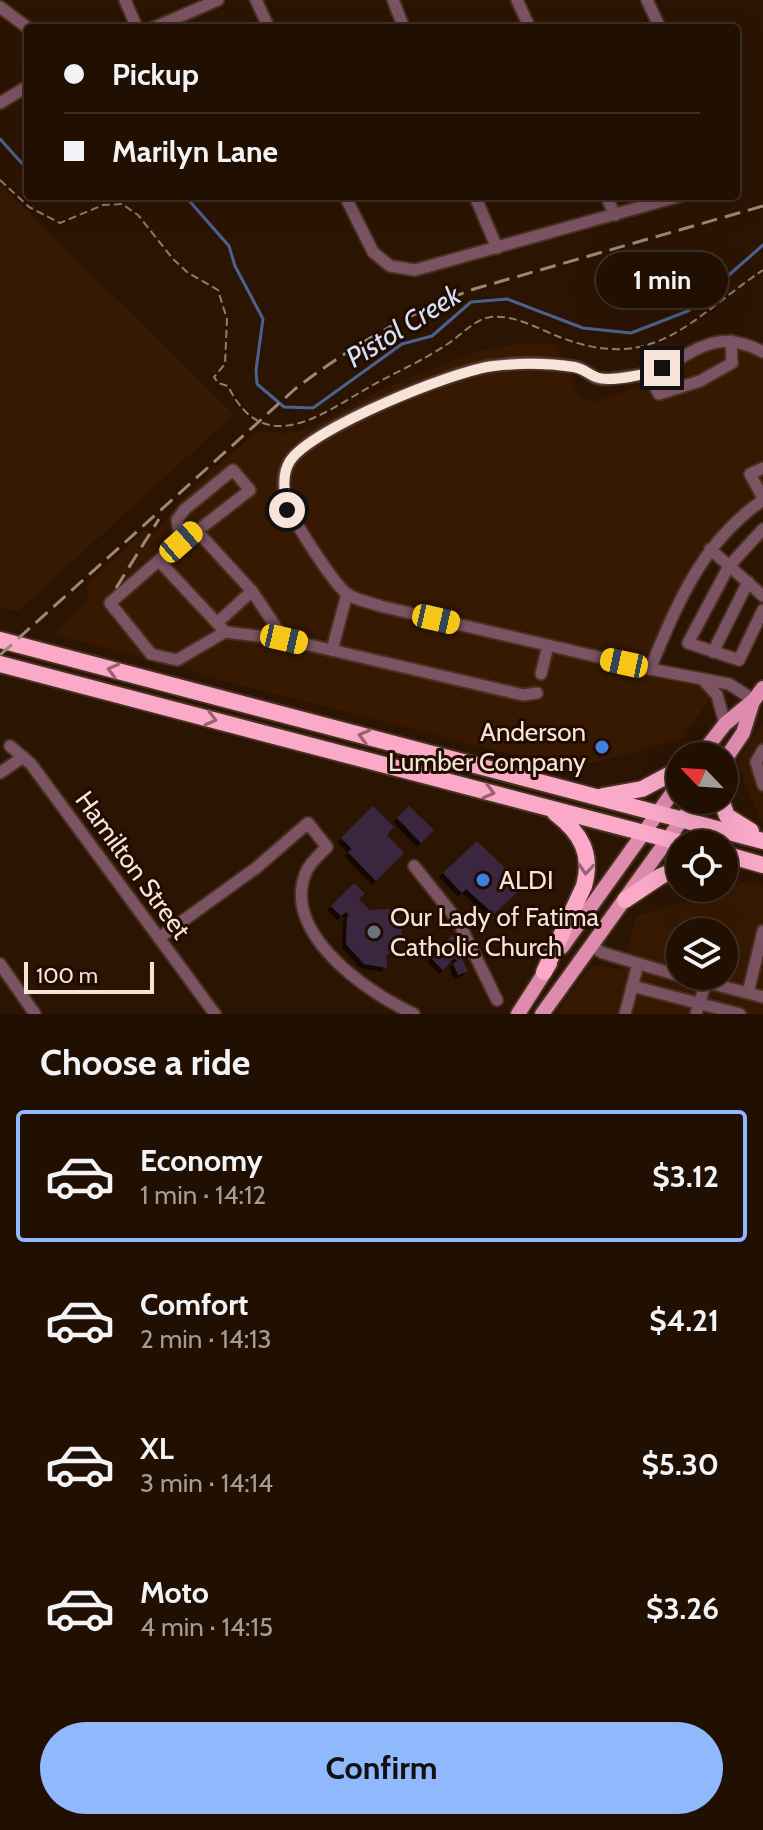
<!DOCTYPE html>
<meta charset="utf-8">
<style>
:root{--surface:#210f02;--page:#2d1d11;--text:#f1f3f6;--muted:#a29c99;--line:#3e2f24;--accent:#90b8fd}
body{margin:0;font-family:Cabin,sans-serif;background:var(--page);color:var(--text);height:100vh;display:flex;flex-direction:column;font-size:30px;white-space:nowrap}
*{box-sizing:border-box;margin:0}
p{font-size:26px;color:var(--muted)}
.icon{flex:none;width:44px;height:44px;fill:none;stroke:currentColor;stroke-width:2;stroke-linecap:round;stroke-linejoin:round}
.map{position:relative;height:1014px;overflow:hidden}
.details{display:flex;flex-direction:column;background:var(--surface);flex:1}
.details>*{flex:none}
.hud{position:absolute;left:24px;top:24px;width:716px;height:176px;border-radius:8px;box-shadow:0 8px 32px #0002,0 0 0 2px var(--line);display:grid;align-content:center;height:176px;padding:0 40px;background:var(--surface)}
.needle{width:52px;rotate:295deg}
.buttons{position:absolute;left:666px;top:742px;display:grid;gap:16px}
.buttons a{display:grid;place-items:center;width:72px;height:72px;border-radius:50%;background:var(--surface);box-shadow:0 8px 32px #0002,0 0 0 2px var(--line);font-size:40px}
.scale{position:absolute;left:24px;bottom:20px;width:130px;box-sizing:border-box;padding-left:8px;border:4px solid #f6e4d9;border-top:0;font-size:22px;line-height:28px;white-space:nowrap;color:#f6e4d9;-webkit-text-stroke:6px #220b00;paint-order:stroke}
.end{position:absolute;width:36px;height:36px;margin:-18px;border:10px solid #f6e4d9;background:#111;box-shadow:0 0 0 4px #111}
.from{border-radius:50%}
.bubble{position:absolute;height:56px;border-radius:28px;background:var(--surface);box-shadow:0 8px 32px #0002,0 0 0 2px var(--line);font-size:26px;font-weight:800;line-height:56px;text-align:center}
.car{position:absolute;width:24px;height:48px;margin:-24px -12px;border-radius:10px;box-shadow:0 0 6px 2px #0007;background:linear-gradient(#f5c518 24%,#345 0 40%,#f5c518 0 76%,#345 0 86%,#f5c518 0)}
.hud b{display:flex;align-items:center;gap:28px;height:76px;font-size:30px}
.hud b+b{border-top:2px solid var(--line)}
.hud i{width:20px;height:20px;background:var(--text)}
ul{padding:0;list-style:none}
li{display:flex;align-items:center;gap:24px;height:132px;margin:0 16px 12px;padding:0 24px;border:4px solid transparent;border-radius:8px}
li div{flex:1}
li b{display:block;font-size:30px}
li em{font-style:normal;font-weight:800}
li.active{border-color:var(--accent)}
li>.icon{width:72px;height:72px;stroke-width:1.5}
h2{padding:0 40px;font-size:36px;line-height:96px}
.primary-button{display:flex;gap:16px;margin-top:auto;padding:16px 40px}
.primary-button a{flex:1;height:92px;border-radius:48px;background:var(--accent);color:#111;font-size:32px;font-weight:800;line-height:92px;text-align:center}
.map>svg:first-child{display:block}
.built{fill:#371902;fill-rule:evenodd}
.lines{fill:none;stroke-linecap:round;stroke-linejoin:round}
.stream{stroke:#4a6290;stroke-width:3}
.building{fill:#3a2840;filter:url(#shadow)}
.minor-casing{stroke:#483121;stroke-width:15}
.major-casing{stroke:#483121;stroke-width:18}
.highway-casing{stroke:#483121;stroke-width:20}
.path{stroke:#917c6e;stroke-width:2;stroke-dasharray:8 4;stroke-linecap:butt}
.minor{stroke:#7c5363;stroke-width:11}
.major{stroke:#df8bad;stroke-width:14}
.highway{stroke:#faa9c9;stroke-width:16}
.rail{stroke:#9c8779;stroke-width:3;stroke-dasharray:16 8;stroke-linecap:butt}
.oneway{stroke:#99626f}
.route{stroke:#f6e4d9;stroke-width:10}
.shop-dot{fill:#3f7fe0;stroke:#220b00;stroke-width:3}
.worship-dot{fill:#6b7280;stroke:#220b00;stroke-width:3}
.labels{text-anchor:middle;stroke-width:6;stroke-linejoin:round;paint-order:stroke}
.poi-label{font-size:26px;fill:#f6e4d9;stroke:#220b00;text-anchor:start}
.street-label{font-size:26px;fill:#f6e4d9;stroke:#220b00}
.water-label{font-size:28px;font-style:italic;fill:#d4e1f6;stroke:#220b00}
</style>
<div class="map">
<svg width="763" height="1014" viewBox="0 0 763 1014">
<defs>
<filter id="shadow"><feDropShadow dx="-4" dy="4" stdDeviation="0" flood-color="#0009"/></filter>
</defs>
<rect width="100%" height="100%" fill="#2c1403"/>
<!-- built -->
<g class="built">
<polygon points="0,184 234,414 18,611 0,607"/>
<polygon points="519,344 555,344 572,378 578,397 593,402 658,380 696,355 708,350 738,348 763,359 763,491 729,518 708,541 689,569 651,651 642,658 630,659 628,671 700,685 706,687 712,694 683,739 569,769 213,678 187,669 70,639 54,632 88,601 86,585 145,530 154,534 186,494 256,432 286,433 309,429 384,388 475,352"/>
<polygon points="763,723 763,821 760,820 737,762"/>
<path d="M745 882 763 885V1014H556L586 972 594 966 601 965 621 970 637 916ZM680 932H724V976H680Z"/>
</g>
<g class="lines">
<!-- stream -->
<g class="stream">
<polyline points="0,139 28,170"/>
<polyline points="185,196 229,246 235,266 263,319 256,370 257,384 284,407 313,408 402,344 432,336 471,302 507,299 583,328 631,333 688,311 763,245"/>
</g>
</g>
<!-- building -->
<g class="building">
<polygon points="373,806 394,827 387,835 404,853 376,881 348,852 352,849 341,838"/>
<polygon points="409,806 434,830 421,843 397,818"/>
<polygon points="477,841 524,886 494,914 466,889 462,893 443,873"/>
<polygon points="354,883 365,894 359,899 370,910 389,909 402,922 401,942 386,956 387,968 364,964 346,944 347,917 349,915 346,912 341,916 331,906"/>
<polygon points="452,935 466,947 459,954 468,971 458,975 453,963 458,961 454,958 443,970 431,958"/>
</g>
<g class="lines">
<defs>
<g id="minor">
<polyline points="125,0 137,28"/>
<polyline points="256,0 269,28"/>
<polyline points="393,0 404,28"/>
<polyline points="517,0 530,28"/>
<polyline points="647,0 660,28"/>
<polyline points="0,7 28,28"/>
<polyline points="153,28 218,0"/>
<polyline points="0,103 28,86"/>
<polyline points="345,196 373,252 390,266 415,270 680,196"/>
<polyline points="475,196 497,248"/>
<polyline points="606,196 615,215"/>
<polyline points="648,374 659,394 700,381 732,363 731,341"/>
<polyline points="763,468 750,474 763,498"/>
<polyline points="763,529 729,566 688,643 739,660 763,610"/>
<polyline points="181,542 177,520 185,509 233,470 250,490 197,531"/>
<polyline points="710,549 763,596"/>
<polyline points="159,561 217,623"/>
<polyline points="252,591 195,529 110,603 151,654 177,660 225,632 284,639 523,695 537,693"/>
<polyline points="225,632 217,623 252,591 284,639"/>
<polyline points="332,650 347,594"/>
<polyline points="713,652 748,582"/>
<path d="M650 669 380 606C370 602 354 600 346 593 334 583 309 544 300 529 288 510 276 483 290 461 312 428 450 372 491 366 517 362 549 363 576 367 585 369 589 375 597 378 606 381 623 377 633 376 686 371 701 320 763 352"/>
<polyline points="541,674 548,646"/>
<polyline points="705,682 717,695 725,724"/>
<path d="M754 700 729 684 650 669C678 602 702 542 763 500"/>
<polyline points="10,746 31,764 215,1014"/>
<polyline points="763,750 756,762 763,785"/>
<polyline points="0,773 23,757"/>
<polyline points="414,866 458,921 497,1000"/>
<path d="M159 938 256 868 308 823 327 847C320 854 311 862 307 870 278 932 368 993 414 1014"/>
<polyline points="591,946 603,953 680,976"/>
<polyline points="0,964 35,1014"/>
<polyline points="682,976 763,997"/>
<polyline points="632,986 740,1014"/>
<polyline points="748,993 763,931"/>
<polyline points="625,1014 638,964"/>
<polyline points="696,1014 706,982"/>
</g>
<g id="major">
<polyline points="700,756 725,724 754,700 763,688"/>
<polyline points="724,761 743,733 753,701"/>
<polyline points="562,947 680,782"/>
<polyline points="518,1014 550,964"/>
<polyline points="542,1014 696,800"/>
</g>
<g id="highway">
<polyline points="0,640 763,841"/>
<polyline points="0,664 686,844"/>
<polyline points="699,756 701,755"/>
<polyline points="603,796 642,789 680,769"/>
<polyline points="721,800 727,816 751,831"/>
<polyline points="724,854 763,865"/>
<polyline points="625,900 661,876 680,868"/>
<path d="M544 972 584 886C593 854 581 833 555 813"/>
</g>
</defs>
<!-- minor casing -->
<use href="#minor" class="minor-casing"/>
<!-- major casing -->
<use href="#major" class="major-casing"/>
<!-- highway casing -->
<use href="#highway" class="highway-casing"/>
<!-- path -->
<path class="path" d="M0 180 29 207 60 223 103 205 122 204 138 215 173 259 187 272 218 290 227 319 225 364 214 377 218 383 228 386C264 460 322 414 371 386 396 372 422 361 446 345 459 337 472 322 486 318 509 312 537 328 557 336 654 375 689 320 763 270"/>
<!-- minor -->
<use href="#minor" class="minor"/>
<!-- major -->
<use href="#major" class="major"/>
<!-- highway -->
<use href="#highway" class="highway"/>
<!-- rail -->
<g class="rail">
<polyline points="116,588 159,519"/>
<path d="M0 655 295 389C350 347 408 313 474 289L763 206"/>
</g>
</g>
<!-- one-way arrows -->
<defs><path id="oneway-chevron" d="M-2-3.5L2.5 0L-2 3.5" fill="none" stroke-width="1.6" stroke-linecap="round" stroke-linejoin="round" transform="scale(2)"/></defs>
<g class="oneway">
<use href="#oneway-chevron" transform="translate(113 670) rotate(-165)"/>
<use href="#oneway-chevron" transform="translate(211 719) rotate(15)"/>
<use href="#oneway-chevron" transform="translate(364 736) rotate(-165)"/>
<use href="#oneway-chevron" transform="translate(489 792) rotate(15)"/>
<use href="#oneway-chevron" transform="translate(586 869) rotate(94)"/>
</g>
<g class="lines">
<!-- route -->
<path class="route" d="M287 510C285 494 281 475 290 461 310 429 455 370 494 366 520 363 548 363 574 367 584 369 588 374 596 377 610 383 648 374 662 368"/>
</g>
<!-- markers -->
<g class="shop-dot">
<circle cx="602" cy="747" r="8"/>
<circle cx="483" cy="880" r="8"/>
</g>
<circle class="worship-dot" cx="374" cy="932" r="8"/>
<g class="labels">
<!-- poi labels -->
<g class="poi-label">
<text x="586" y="741" text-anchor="end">Anderson<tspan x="586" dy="30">Lumber Company</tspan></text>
<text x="499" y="889">ALDI</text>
<text x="390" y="926">Our Lady of Fatima<tspan x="390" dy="30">Catholic Church</tspan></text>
</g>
<!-- street labels -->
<g class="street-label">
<text transform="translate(133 865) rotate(54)" y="9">Hamilton Street</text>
</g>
<!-- water labels -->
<g class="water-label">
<text transform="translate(403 326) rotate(-32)" y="10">Pistol Creek</text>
</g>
</g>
</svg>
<div class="buttons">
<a><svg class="needle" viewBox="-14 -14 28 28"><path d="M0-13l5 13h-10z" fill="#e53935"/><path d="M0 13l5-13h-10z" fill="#a29c99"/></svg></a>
<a><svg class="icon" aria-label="locate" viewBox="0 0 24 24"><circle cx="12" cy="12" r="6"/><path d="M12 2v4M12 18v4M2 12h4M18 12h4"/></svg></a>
<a><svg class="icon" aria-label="layers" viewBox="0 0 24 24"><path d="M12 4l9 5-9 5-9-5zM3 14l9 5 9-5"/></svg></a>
</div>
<div class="scale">100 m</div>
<i class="end from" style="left:287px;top:510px"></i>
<i class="end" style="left:662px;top:368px"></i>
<div class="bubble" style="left:596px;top:252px;width:132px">1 min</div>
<i class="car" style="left:181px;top:542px;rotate:49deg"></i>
<i class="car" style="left:436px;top:619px;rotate:103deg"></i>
<i class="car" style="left:284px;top:639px;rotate:103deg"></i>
<i class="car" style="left:624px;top:663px;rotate:282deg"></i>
<div class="hud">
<b><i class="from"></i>Pickup</b>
<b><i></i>Marilyn Lane</b>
</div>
</div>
<section class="details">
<h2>Choose a ride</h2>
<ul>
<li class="active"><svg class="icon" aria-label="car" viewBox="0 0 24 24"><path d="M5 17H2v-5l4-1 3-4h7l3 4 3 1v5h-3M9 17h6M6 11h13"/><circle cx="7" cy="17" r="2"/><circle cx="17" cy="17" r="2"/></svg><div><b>Economy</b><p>1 min · 14:12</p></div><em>$3.12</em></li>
<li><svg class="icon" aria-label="car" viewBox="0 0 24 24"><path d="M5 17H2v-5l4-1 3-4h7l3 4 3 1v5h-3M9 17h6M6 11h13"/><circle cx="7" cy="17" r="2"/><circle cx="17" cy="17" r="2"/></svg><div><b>Comfort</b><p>2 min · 14:13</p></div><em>$4.21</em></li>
<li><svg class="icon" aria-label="car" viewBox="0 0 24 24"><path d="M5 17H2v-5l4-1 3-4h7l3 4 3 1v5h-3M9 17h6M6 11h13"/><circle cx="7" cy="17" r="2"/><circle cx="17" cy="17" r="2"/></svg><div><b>XL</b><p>3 min · 14:14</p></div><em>$5.30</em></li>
<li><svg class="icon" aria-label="car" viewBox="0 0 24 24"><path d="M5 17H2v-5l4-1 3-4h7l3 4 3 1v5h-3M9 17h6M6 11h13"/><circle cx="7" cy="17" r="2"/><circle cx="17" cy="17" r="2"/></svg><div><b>Moto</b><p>4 min · 14:15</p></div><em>$3.26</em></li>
</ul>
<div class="primary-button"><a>Confirm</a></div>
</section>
